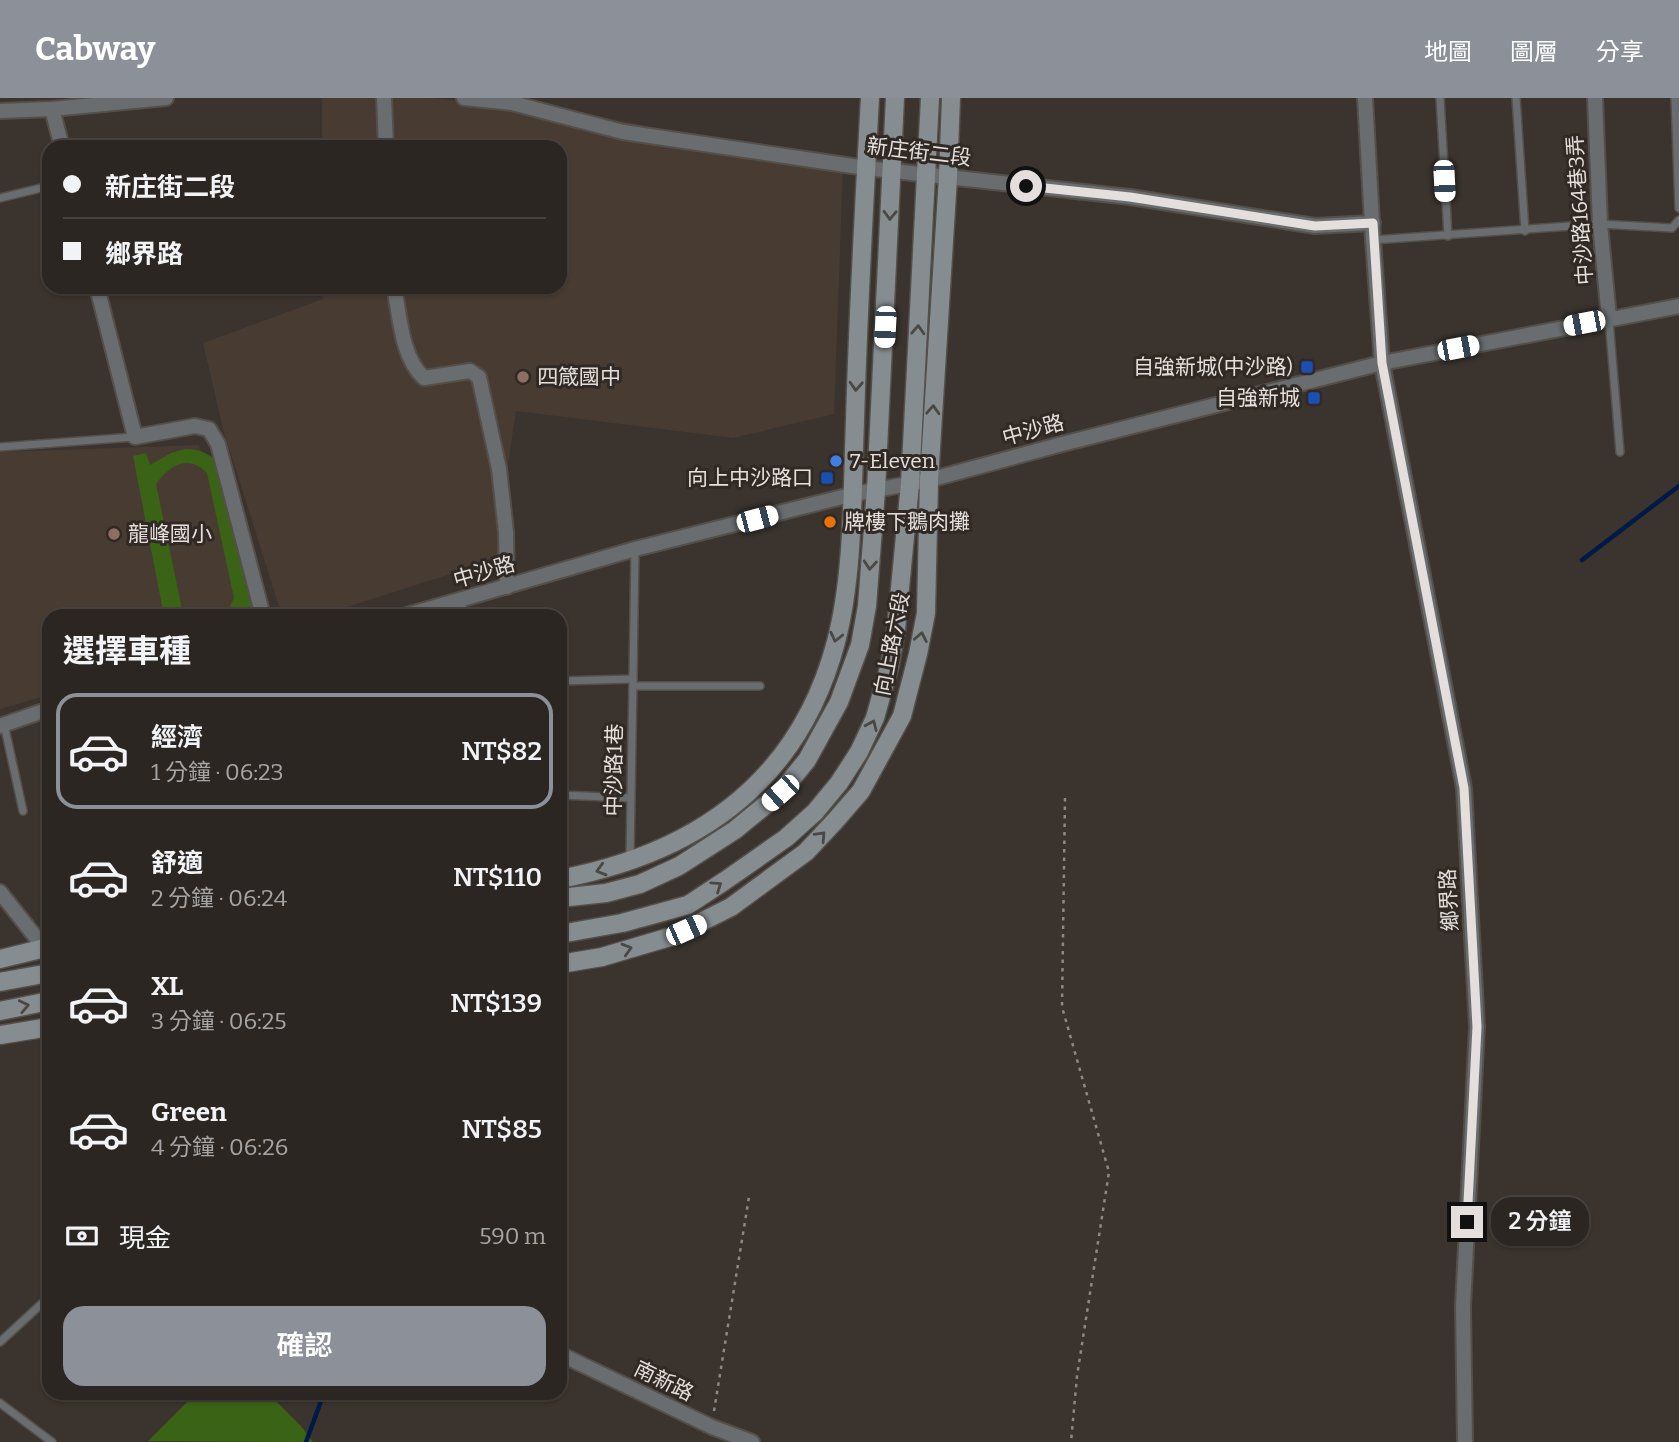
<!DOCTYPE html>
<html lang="zh-TW">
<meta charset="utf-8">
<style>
:root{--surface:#2c2622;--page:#342e2a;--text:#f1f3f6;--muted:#a6a5a5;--line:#484340;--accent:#8c9099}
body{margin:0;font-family:Bitter,"Noto Sans TC",serif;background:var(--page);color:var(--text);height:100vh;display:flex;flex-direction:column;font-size:26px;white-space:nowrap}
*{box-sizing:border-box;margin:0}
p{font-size:23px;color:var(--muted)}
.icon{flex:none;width:38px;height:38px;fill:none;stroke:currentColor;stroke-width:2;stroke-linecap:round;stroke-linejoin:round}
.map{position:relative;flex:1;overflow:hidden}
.side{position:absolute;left:42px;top:511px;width:525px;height:791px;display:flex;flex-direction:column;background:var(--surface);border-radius:21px;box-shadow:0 2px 5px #0004,0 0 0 2px var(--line)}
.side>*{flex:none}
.guide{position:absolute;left:42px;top:42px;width:525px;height:154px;border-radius:21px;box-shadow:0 2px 5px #0004,0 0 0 2px var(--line);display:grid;align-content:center;height:154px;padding:0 21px;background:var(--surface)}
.end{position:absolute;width:32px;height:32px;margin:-16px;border:9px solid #e4dfdc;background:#111;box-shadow:0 0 0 4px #111}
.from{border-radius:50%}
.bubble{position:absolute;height:49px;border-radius:21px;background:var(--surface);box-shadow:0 2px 5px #0004,0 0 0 2px var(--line);font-size:23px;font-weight:600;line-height:49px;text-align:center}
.car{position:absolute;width:21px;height:42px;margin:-21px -10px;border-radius:9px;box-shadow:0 0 5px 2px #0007;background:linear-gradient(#fff 24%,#345 0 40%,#fff 0 76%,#345 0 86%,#fff 0)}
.guide b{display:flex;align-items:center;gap:24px;height:66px;font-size:26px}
.guide b+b{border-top:2px solid var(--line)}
.guide i{width:18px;height:18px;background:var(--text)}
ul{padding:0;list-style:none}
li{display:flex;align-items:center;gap:21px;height:116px;margin:0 14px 10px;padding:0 7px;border:4px solid transparent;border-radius:21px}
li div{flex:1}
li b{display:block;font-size:26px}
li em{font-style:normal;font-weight:600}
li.active{border-color:var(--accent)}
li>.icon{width:63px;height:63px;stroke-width:1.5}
h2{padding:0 21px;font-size:32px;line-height:84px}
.pay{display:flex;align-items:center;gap:18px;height:77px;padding:0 21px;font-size:26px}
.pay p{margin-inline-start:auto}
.action{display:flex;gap:14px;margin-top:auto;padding:14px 21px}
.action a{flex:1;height:80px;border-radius:21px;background:var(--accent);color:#fff;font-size:28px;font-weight:600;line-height:80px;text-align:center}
header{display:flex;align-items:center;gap:42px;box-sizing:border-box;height:98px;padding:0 35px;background:var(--accent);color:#fff}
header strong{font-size:33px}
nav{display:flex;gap:38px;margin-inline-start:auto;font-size:24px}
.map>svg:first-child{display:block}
.built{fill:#483b32}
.green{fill:#3b6316}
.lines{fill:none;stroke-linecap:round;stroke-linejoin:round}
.stream{stroke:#001a48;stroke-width:4.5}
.service-casing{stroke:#554f4a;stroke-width:10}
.minor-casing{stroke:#554f4a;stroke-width:18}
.secondary-casing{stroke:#554f4a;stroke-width:21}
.path{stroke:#8e8884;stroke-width:2.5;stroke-dasharray:3.5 5;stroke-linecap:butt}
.service{stroke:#696d6f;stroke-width:7}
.minor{stroke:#696d6f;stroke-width:14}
.secondary{stroke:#868d90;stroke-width:18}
.oneway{stroke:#4a4744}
.route{stroke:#e4dfdc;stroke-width:9}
.transit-dot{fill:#1a4fb4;stroke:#302924;stroke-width:2.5}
.education-dot{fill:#8d6e63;stroke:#302924;stroke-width:2.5}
.shop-dot{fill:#3f7fe0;stroke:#302924;stroke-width:2.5}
.food-dot{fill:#e8710a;stroke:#302924;stroke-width:2.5}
.labels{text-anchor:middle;stroke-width:6;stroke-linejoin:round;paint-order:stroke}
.street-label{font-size:21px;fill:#e4dfdc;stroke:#302924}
.poi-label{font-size:21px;fill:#e4dfdc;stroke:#302924;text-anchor:start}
</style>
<header>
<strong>Cabway</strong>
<nav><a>地圖</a><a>圖層</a><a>分享</a></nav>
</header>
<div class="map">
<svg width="1679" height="1344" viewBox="0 0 1679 1344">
<rect width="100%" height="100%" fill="#3a332e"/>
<!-- built -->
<g class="built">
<polygon points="322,0 431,0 508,7 613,21 843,70 834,316 733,340 516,313 505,386 504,459 319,518 282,518 223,331 203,245 323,201 323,189 560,189 560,49 322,49"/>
<polygon points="199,347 254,518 49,518 49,597 0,611 0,354"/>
</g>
<!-- green -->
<g class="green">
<path d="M185 351C200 351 208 355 219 365L252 510 249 518H222L229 510 234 500 207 375C188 356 170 367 156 386L182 511 190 518H164L133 358 146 355 150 367 171 355Z"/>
<polygon points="269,1296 301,1328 313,1344 148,1343 194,1297"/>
</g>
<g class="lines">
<!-- stream -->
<g class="stream">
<polyline points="1582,462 1679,388"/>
<polyline points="306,1344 324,1295"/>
</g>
<defs>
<g id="service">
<polyline points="1440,0 1448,138"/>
<polyline points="1516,0 1525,133"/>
<polyline points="1675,0 1679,110"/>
<polyline points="0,100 49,88"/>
<polyline points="1373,142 1600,126 1672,130 1679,122"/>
<polyline points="1609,222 1620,354"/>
<polyline points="0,349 134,339"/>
<polyline points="462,502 462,518"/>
<polyline points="560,583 633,581 635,451"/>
<polyline points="633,588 760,588"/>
<polyline points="4,626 23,713"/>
<polyline points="560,697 631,700"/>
<polyline points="630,759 633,581"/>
<polyline points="0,1244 49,1199"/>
<polyline points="0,1305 52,1344"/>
</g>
<g id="minor">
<polyline points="384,0 386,49"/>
<polyline points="464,0 512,5 623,34 866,70 1130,99 1315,128 1373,125"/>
<polyline points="1365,0 1373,142 1382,265 1464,690 1477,929 1463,1208 1465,1344"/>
<polyline points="1595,0 1600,126 1609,220"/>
<polyline points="52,11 62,49"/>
<polyline points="0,13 52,11 166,0"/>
<polyline points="97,189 135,339 195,328 209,331 218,346 263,518"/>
<path d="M394 189C400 218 401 259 424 280L470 273 479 279 499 371 506 434 507 489"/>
<polyline points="404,518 635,451 854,396 929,382 1062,346 1382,265 1679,208"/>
<polyline points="0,628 49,611"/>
<polyline points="0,794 49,856"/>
<polyline points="560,1256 712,1329 752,1344"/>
</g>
<g id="secondary">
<path d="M560 781C697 755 799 684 836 544 854 475 852 394 855 323 858 215 864 108 870 0"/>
<polyline points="560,800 606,795 640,786 679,768 735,732 780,695 807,662 839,604 860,547 867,508 876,392 895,0"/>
<polyline points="560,836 622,825 688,807 726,782 786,740 815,714 839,685 859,654 875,620 890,566 896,532 910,386 930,0"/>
<polyline points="0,861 49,849"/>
<polyline points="560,866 602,859 673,838 731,809 806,754 835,723 861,693 902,618 918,556 926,515 929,382 948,79 951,0"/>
<polyline points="0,884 49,875"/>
<polyline points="0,913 49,903"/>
<polyline points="0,937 49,929"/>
</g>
</defs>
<!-- service casing -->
<use href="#service" class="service-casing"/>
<!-- minor casing -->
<use href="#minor" class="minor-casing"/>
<!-- secondary casing -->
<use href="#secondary" class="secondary-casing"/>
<!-- path -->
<g class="path">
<polyline points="1065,700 1062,909 1109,1074 1077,1278 1071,1344"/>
<polyline points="714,1313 749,1099"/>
</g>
<!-- service -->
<use href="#service" class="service"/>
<!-- minor -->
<use href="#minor" class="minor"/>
<!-- secondary -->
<use href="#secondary" class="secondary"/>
</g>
<!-- one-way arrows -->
<defs><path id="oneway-chevron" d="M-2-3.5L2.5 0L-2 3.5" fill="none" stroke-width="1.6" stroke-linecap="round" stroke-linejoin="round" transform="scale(1.75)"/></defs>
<g class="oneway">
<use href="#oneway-chevron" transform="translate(890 117) rotate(92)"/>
<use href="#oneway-chevron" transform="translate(918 232) rotate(-87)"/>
<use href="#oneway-chevron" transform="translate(856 288) rotate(93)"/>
<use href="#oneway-chevron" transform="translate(933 312) rotate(-87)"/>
<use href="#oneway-chevron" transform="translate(870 467) rotate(95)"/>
<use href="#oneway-chevron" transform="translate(836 539) rotate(103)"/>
<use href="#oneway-chevron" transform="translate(921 539) rotate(-79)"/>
<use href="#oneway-chevron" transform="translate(872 627) rotate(-66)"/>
<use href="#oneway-chevron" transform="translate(821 738) rotate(-47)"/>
<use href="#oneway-chevron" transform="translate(601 772) rotate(164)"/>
<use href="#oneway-chevron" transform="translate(717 788) rotate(-34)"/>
<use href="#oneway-chevron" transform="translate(627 851) rotate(-16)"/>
<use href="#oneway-chevron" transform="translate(24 908) rotate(-12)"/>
</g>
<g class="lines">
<!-- route -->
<polyline class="route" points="1026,88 1130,99 1315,128 1373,125 1382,265 1464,690 1477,929 1467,1124"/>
</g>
<!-- markers -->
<g class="transit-dot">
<rect x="1300" y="262" width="14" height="14" rx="3.5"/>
<rect x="1307" y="293" width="14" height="14" rx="3.5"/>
<rect x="820" y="373" width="14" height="14" rx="3.5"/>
</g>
<g class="education-dot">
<circle cx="523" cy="279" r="7"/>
<circle cx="114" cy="436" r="7"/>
</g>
<circle class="shop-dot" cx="836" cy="363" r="7"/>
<circle class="food-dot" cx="830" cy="424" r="7"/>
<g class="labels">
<!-- street labels -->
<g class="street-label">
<text transform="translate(919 54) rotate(7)" y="7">新庄街二段</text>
<text transform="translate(1580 112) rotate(-94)" y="7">中沙路164巷3弄</text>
<text transform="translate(1033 332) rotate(-15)" y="7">中沙路</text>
<text transform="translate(484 474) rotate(-16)" y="7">中沙路</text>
<text transform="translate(892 546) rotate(-79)" y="7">向上路六段</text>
<text transform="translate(614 672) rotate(-89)" y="7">中沙路1巷</text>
<text transform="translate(1449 802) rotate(-93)" y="7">鄉界路</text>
<text transform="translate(664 1283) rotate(26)" y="7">南新路</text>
</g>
<!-- poi labels -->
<g class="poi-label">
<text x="1293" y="276" text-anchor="end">自強新城(中沙路)</text>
<text x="537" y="286">四箴國中</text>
<text x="1300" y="307" text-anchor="end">自強新城</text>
<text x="850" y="370">7-Eleven</text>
<text x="813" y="387" text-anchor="end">向上中沙路口</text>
<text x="844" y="431">牌樓下鵝肉攤</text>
<text x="128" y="443">龍峰國小</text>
</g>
</g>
</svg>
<i class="end from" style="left:1026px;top:88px"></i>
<i class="end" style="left:1467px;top:1124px"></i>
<div class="bubble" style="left:1491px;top:1099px;width:98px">2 分鐘</div>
<i class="car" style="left:1444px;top:83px;rotate:177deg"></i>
<i class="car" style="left:1584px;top:225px;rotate:259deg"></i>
<i class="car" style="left:885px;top:229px;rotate:183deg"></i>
<i class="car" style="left:1458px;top:250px;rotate:79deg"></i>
<i class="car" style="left:757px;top:421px;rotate:75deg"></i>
<i class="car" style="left:780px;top:695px;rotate:228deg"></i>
<i class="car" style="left:686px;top:832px;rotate:66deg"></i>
<div class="guide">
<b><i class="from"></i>新庄街二段</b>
<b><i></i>鄉界路</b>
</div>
<section class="side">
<h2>選擇車種</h2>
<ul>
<li class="active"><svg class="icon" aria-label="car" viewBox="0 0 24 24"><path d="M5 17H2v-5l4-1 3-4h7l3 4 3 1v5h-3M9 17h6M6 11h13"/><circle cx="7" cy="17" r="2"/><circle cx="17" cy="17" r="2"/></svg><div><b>經濟</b><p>1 分鐘 · 06:23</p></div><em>NT$82</em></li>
<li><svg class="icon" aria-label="car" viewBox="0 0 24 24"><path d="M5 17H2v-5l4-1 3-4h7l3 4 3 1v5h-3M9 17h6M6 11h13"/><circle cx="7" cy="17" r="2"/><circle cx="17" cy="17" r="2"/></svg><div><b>舒適</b><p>2 分鐘 · 06:24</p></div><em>NT$110</em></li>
<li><svg class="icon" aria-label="car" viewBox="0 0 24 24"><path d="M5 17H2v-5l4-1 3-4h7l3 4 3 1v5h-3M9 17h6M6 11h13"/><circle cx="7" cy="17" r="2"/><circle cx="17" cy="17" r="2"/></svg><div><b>XL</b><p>3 分鐘 · 06:25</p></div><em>NT$139</em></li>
<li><svg class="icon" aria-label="car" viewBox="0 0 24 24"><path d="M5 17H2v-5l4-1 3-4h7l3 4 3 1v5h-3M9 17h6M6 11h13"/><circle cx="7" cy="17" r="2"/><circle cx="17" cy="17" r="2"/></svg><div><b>Green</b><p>4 分鐘 · 06:26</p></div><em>NT$85</em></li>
</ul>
<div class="pay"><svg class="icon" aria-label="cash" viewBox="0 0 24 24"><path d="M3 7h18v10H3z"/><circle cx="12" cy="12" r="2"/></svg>現金<p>590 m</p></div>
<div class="action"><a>確認</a></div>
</section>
</div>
